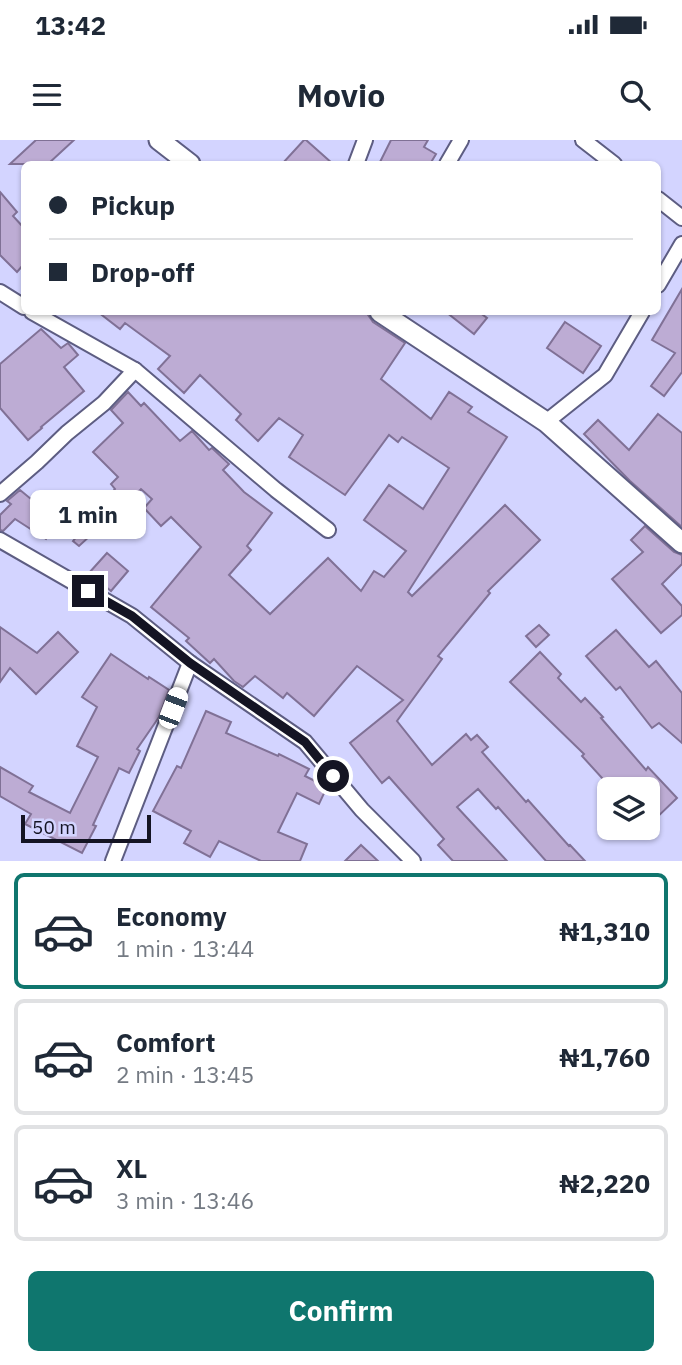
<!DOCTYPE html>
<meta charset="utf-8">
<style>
:root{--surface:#fff;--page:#f6f6f7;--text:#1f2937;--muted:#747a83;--line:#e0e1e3;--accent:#0f766e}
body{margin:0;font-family:"IBM Plex Sans",sans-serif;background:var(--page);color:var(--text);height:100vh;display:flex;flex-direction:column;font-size:26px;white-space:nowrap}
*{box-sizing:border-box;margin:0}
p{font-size:23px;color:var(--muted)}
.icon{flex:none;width:38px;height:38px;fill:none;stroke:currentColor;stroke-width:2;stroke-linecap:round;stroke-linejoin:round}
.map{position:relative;height:721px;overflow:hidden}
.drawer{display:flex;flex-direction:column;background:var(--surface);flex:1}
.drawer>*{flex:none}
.hud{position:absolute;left:21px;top:21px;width:640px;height:154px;border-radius:10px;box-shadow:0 2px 5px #0004;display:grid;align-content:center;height:154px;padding:0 28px;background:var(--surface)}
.controls{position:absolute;left:597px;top:637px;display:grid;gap:14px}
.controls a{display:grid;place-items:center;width:63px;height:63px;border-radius:10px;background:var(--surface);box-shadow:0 2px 5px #0004;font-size:35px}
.scale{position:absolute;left:21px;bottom:18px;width:130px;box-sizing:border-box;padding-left:7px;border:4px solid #141423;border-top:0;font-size:19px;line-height:24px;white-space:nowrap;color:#141423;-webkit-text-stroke:5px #d3d4ff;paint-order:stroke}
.end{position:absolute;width:32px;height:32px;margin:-16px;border:9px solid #141423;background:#fff;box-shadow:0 0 0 4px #fff}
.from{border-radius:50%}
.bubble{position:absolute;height:49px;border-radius:10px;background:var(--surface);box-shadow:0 2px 5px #0004;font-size:23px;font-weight:700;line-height:49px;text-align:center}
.car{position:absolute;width:21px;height:42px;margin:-21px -10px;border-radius:9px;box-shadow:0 0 5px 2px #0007;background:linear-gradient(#fff 24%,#345 0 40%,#fff 0 76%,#345 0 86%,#fff 0)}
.hud b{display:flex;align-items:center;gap:24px;height:66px;font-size:26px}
.hud b+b{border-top:2px solid var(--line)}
.hud i{width:18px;height:18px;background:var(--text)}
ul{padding:12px 0 0;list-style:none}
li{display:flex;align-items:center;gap:21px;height:116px;margin:0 14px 10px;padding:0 14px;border:4px solid var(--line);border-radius:10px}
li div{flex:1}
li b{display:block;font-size:26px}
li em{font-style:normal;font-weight:700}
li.current{border-color:var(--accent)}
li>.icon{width:63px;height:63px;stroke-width:1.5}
.button{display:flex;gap:14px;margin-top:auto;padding:14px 28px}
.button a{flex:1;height:80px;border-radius:10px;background:var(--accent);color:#fff;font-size:28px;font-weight:700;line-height:80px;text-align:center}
.status{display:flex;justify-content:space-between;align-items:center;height:49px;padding:0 35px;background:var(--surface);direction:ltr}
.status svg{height:19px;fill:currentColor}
header{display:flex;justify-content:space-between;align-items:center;height:91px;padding:0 28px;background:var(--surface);font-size:32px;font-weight:700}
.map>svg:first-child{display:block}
.building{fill:#bdacd4;stroke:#807196;stroke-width:2}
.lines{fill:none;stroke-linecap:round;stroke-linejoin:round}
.street-casing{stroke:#5d5d82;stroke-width:18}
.secondary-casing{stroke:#5d5d82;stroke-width:23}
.street{stroke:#fff;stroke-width:14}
.secondary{stroke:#fff;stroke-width:19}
.route{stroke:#141423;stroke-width:9}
</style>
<div class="status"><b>13:42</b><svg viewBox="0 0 49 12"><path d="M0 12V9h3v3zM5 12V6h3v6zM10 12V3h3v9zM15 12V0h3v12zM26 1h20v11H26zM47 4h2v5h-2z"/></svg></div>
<header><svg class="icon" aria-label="menu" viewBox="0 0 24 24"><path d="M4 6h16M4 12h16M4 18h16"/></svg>Movio<svg class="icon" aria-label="search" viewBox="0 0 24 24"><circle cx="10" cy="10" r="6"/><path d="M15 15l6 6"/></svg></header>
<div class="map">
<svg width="682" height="721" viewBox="0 0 682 721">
<rect width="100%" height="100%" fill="#d3d4ff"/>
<!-- building -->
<g class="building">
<polygon points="36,0 74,0 48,24 10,24"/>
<polygon points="304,0 306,0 333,24 282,24"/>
<polygon points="391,0 428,0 424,7 436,14 430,24 379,24"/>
<polygon points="0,52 17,72 13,76 24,88 24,124 17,132 0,115"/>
<polygon points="682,149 682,232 664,256 651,246 675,213 652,200"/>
<polygon points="98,172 366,172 373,182 405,203 381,239 431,279 449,252 472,267 468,272 507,297 408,452 412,456 505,365 540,400 488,451 490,453 438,516 442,519 397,581 432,625 466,594 471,600 477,595 488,607 482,612 526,662 528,660 569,706 570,705 585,721 546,721 498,667 496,669 478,649 457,667 507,721 453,721 438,705 444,699 389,637 382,643 350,603 403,560 357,526 314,576 287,553 283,558 255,536 243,547 234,541 214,519 210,523 186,501 189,498 151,467 201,407 171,377 161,386 144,368 152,359 141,349 79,406 73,401 115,349 111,344 118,337 93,312 123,283 111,270 128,252 141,266 144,263 180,301 192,291 209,310 212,308 229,324 223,330 244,352 272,373 247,406 251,410 229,435 270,474 328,418 361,451 374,431 384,437 406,411 364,380 389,345 423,369 449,328 402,297 398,302 389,295 345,355 289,317 303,295 279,278 258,301 236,280 241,274 200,235 184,253 158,229 170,216 125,183 120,189"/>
<polygon points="446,172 479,172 487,178 474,194"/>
<polygon points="565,182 601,206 583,233 547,208"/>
<polygon points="41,189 61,208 68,203 78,215 64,227 84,251 41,287 42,288 28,300 0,268 0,224"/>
<polygon points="658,274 682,293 682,387 630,341 584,294 598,280 629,310"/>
<polygon points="20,350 37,364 39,362 61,377 46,399 15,379 3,391 0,390 0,375 11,364 7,361"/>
<polygon points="645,386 674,412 682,415 682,424 662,444 682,466 682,475 661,493 612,439 643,412 631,400"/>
<polygon points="107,413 128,431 111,451 89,433"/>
<polygon points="539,485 549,495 536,507 526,496"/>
<polygon points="0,487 37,513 58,492 78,512 36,554 10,528 0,542"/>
<polygon points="616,490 649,527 656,521 682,553 682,603 659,583 652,588 620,547 616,550 586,516"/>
<polygon points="540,512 561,534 558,538 581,562 585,558 603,577 601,578 646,630 648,627 677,658 648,686 648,649 612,649 582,616 584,614 510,542"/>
<polygon points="111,514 148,539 149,537 169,550 159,577 137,609 140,611 129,633 119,628 93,685 96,686 82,713 25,684 31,674 0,656 0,627 33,646 29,652 70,673 98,617 77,606 97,567 82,557"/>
<polygon points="206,571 231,582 226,593 278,616 279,614 309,629 305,636 327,647 319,664 297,653 278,692 307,704 300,721 261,721 219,701 210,717 184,703 191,691 153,671 177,626 181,628"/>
<polygon points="361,705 378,721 345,721"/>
</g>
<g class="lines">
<defs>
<g id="street">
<polyline points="583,0 614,24"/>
<polyline points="356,24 365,0"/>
<polyline points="447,24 461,0"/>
<polyline points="658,59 682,78"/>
<polyline points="658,145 682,104"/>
<polyline points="0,152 24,167"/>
<polyline points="32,172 135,230 276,350 328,390"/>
<polyline points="546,282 605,235 642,172"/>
<polyline points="0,354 37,322 67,293 104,263 135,230"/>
<polyline points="0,400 132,476 190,523 305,602 362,670 413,721"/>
<polyline points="113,721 190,523"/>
</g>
<g id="secondary">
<polyline points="159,0 190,24"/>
<polyline points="380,172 546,282 682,403"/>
</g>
</defs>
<!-- street casing -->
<use href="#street" class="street-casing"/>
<!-- secondary casing -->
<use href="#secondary" class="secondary-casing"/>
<!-- street -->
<use href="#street" class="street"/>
<!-- secondary -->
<use href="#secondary" class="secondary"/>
</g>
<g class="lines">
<!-- route -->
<polyline class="route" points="88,451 132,476 190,523 305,602 333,636"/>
</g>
</svg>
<div class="controls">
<a><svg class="icon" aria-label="layers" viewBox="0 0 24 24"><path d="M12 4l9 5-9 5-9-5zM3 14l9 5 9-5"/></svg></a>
</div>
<div class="scale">50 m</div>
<i class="end from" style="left:333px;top:636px"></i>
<i class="end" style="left:88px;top:451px"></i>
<div class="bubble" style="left:30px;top:350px;width:116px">1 min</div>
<i class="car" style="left:173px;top:568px;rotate:21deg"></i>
<div class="hud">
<b><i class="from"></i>Pickup</b>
<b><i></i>Drop-off</b>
</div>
</div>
<section class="drawer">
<ul>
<li class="current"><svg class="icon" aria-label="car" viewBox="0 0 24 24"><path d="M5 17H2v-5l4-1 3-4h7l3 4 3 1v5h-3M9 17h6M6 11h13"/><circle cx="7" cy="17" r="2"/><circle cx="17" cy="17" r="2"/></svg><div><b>Economy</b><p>1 min · 13:44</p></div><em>₦1,310</em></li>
<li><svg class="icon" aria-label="car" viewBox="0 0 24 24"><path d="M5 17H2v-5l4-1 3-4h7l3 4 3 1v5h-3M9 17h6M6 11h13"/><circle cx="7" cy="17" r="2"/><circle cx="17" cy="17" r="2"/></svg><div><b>Comfort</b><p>2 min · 13:45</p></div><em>₦1,760</em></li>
<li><svg class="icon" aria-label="car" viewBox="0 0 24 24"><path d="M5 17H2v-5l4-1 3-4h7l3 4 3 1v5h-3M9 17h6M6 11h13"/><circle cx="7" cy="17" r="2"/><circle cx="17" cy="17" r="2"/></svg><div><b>XL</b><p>3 min · 13:46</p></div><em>₦2,220</em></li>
</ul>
<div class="button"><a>Confirm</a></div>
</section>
